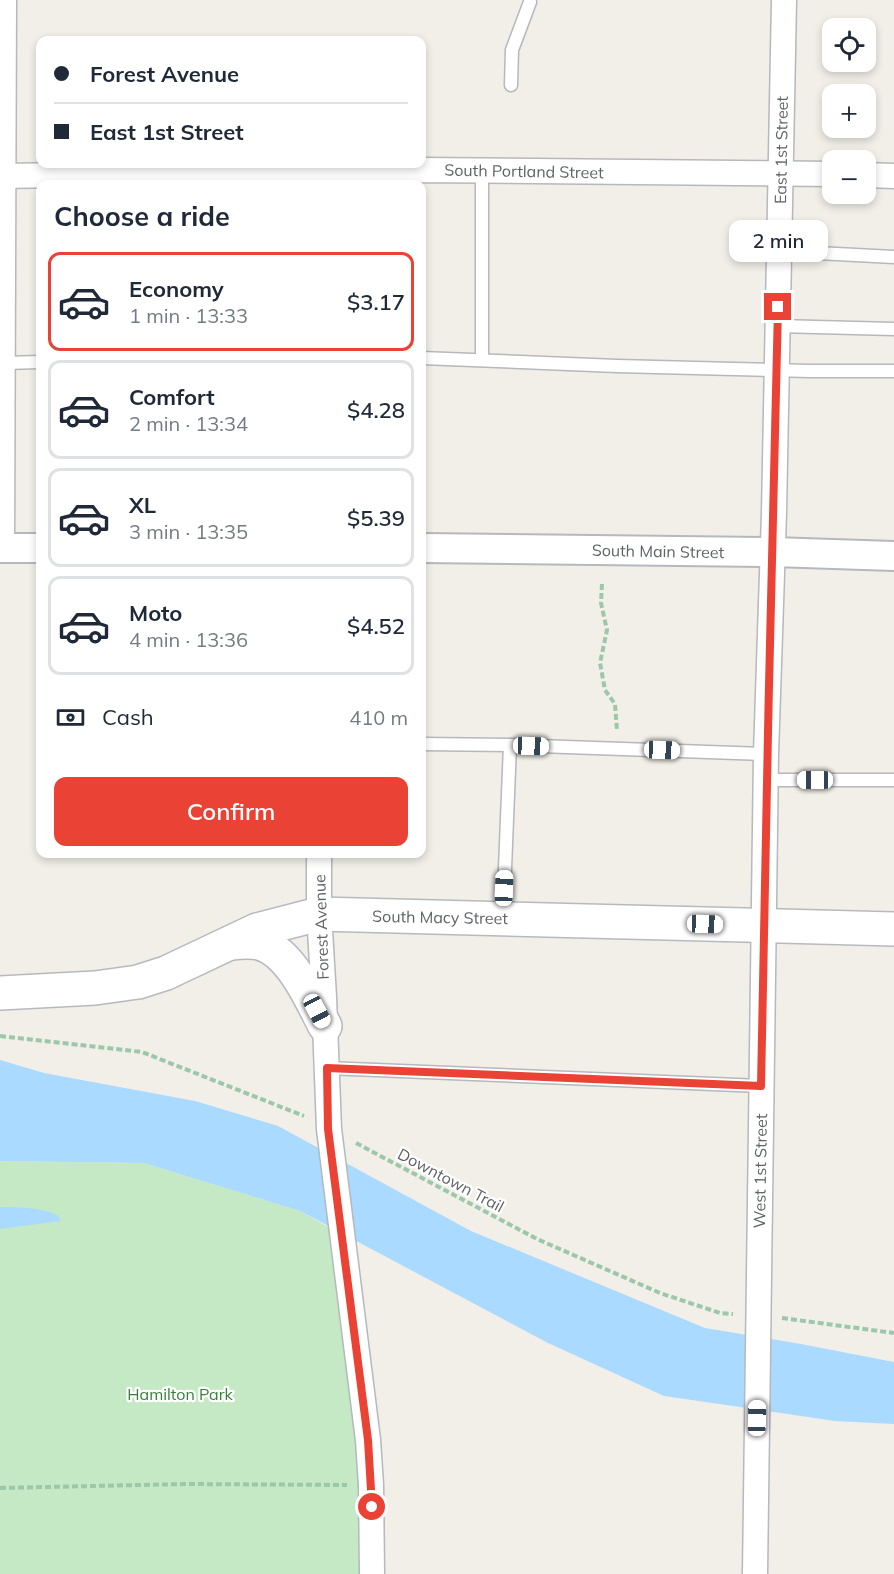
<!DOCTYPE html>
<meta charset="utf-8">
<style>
:root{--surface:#fff;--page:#f6f6f7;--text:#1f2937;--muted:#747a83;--line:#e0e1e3;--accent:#ea4335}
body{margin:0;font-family:Mulish,sans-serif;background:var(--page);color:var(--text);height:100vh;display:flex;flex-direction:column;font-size:22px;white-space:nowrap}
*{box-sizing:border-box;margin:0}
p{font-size:20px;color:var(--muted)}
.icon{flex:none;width:33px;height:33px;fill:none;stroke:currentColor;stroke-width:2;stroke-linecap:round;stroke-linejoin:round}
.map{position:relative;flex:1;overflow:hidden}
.side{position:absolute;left:36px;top:180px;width:390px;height:678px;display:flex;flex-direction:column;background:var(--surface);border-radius:12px;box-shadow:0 3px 9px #0003}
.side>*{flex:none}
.banner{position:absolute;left:36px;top:36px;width:390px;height:132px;border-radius:12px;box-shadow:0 3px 9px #0003;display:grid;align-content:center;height:132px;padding:0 18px;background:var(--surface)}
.fabs{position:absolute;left:822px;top:18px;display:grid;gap:12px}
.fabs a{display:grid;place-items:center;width:54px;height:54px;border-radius:12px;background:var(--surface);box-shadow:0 3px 9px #0003;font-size:30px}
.end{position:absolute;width:27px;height:27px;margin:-14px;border:8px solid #ea4335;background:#fff;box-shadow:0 0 0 3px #fff}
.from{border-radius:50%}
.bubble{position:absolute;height:42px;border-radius:12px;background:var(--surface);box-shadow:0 3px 9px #0003;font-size:20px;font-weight:600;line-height:42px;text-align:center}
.car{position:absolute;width:18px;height:36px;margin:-18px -9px;border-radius:8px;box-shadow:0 0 4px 2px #0007;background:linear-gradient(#fff 24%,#345 0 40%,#fff 0 76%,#345 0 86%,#fff 0)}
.banner b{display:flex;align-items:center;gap:21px;height:57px;font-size:22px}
.banner b+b{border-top:2px solid var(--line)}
.banner i{width:15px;height:15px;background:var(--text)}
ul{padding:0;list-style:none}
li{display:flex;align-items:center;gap:18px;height:99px;margin:0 12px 9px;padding:0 6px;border:3px solid var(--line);border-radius:12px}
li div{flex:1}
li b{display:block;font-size:22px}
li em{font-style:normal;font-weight:600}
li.active{border-color:var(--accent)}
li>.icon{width:54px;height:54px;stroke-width:1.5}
h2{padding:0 18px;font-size:27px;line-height:72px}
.pay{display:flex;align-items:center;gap:15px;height:66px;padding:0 18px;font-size:22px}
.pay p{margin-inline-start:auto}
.primary-button{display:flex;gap:12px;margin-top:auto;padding:12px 18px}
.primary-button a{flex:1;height:69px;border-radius:12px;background:var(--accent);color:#fff;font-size:24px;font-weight:600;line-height:69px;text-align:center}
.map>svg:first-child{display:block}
.green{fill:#c5e8c5}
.water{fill:#aadaff}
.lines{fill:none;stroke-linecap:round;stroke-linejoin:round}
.service-casing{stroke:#b5b8bc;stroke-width:15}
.minor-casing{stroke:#b5b8bc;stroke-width:27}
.tertiary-casing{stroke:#b5b8bc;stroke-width:32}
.secondary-casing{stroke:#b6babf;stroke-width:36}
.path{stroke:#9cc7a9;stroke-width:4;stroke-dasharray:6 3;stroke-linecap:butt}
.service{stroke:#fff;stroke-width:12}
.minor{stroke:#fff;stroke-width:24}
.tertiary{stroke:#fff;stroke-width:28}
.secondary{stroke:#fff;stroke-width:33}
.route{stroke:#ea4335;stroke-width:8}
.labels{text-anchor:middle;stroke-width:4.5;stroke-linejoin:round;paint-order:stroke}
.street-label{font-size:16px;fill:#5f6368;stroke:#fff}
.park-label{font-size:16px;fill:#348238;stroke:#fff}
</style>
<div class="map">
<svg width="894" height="1574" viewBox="0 0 894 1574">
<rect width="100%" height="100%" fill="#f1efe8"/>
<!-- green -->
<polygon class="green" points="0,1161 144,1163 300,1211 340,1234 372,1574 0,1574"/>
<!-- water -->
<g class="water">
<polygon points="0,1060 44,1073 195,1101 278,1126 471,1231 705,1328 801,1344 894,1362 894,1424 835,1421 664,1396 548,1343 300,1211 144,1163 0,1161"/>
<path d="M0 1207C19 1207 41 1207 59 1216L60 1221 0 1229Z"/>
</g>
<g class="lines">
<defs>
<g id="service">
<polyline points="511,85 512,50 530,2"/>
<polyline points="482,170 482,359"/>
<polyline points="779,251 894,257"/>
<polyline points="777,326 894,329"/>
<polyline points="422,358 617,366 809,371 894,371"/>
<polyline points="4,363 40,362"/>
<polyline points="422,744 510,745 766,754"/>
<polyline points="765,780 894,780"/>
<polyline points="503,918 510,745"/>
<polyline points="327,1068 761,1086"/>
</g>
<g id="minor">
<polyline points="866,175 894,176"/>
<polyline points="0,176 421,170 832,174"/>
<polyline points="2,548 4,0"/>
<polyline points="319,854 319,914 324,997 329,1129 368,1440 371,1485 372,1574"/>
<polyline points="755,1574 766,754 774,513 784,0"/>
</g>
<g id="tertiary">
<polyline points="0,548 40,548"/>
<polyline points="422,548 773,552 894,556"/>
</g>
<g id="secondary">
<path d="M231 943C240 942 250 941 259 943 291 951 311 1000 325 1026"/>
<polyline points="0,993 95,988 138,982 166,973 257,930 319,914 894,929"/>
</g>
</defs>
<!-- service casing -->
<use href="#service" class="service-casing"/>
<!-- minor casing -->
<use href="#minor" class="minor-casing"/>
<!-- tertiary casing -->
<use href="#tertiary" class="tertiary-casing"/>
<!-- secondary casing -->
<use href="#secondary" class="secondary-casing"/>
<!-- path -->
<g class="path">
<polyline points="602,584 601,603 607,630 600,663 605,690 615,704 617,731"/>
<polyline points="0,1036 142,1052 304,1116"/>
<polyline points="356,1143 537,1239 660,1293 720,1313 733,1314"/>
<polyline points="782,1318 894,1333"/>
<polyline points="0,1488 186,1484 347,1485"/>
</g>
<!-- service -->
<use href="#service" class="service"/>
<!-- minor -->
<use href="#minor" class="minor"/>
<!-- tertiary -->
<use href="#tertiary" class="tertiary"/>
<!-- secondary -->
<use href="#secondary" class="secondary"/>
</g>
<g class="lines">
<!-- route -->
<path class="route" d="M372 1507 368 1440 328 1129 327 1068 761 1086C765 826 772 567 778 307"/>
</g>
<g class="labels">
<!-- street labels -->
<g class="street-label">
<text transform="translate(781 150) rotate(-89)" y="6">East 1st Street</text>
<text transform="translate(524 171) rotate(1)" y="6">South Portland Street</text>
<text transform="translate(658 551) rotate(1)" y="6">South Main Street</text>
<text transform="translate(440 917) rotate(1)" y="6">South Macy Street</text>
<text transform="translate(321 927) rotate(-92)" y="6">Forest Avenue</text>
<text transform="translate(760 1171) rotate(-89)" y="6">West 1st Street</text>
<text transform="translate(451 1180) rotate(28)" y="6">Downtown Trail</text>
</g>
<!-- park labels -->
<g class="park-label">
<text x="180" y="1400">Hamilton Park</text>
</g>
</g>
</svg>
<div class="fabs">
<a><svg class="icon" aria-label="locate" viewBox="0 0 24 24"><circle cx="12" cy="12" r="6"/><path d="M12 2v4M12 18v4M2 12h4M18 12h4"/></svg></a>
<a>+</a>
<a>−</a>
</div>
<i class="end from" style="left:372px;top:1507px"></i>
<i class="end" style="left:778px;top:307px"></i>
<div class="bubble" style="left:729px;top:220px;width:99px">2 min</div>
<i class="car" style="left:531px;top:746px;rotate:92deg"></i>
<i class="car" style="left:662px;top:750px;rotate:92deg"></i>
<i class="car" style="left:815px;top:780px;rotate:270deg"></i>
<i class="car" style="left:504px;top:888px;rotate:2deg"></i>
<i class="car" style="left:705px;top:924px;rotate:92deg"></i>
<i class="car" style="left:317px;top:1011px;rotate:152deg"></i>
<i class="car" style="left:757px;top:1418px;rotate:1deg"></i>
<div class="banner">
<b><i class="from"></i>Forest Avenue</b>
<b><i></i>East 1st Street</b>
</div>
<section class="side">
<h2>Choose a ride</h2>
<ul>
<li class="active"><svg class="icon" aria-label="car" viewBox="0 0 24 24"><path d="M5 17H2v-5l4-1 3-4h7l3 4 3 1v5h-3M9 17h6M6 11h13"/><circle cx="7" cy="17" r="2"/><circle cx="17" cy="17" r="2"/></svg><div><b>Economy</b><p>1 min · 13:33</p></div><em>$3.17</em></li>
<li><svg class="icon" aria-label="car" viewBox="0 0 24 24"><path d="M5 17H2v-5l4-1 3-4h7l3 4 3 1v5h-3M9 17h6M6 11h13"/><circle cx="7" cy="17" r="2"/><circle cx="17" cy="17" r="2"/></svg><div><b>Comfort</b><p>2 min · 13:34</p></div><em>$4.28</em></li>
<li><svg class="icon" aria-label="car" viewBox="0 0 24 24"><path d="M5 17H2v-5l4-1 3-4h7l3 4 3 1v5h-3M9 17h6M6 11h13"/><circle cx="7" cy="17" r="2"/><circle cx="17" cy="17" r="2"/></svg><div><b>XL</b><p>3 min · 13:35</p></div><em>$5.39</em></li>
<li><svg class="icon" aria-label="car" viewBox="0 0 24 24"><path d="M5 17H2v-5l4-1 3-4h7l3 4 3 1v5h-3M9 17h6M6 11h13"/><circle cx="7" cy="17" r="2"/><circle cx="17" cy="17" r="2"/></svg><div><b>Moto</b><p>4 min · 13:36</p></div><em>$4.52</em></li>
</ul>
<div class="pay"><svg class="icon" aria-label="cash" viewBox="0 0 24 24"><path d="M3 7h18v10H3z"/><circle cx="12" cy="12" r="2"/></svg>Cash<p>410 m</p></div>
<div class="primary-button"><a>Confirm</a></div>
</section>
</div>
